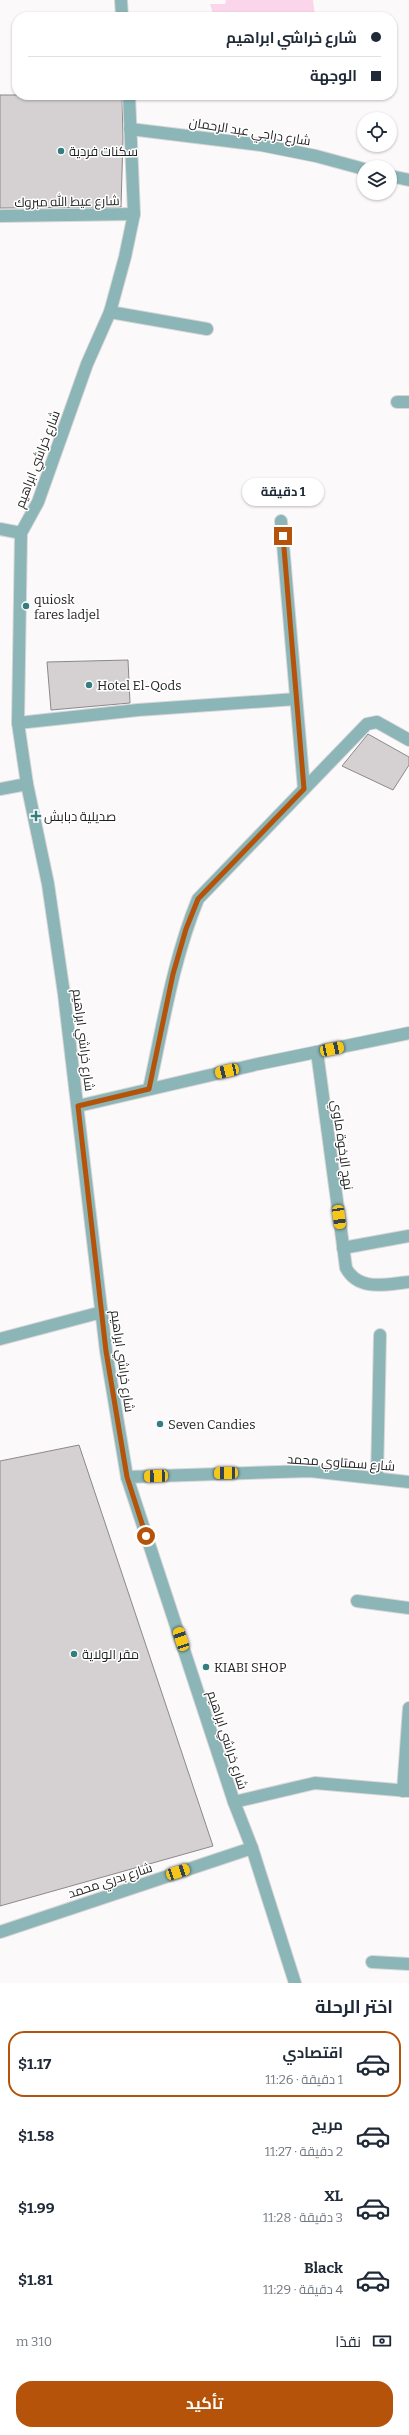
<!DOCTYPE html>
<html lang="ar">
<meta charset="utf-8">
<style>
:root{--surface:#fff;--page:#f2f2f3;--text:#1f2937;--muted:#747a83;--line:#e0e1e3;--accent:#b45309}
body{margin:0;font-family:Bitter,Cairo,serif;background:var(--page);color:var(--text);direction:rtl;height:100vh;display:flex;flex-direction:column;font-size:15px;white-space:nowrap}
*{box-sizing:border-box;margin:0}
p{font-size:13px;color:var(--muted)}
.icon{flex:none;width:22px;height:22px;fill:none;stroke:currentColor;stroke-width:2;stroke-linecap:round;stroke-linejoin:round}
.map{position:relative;height:1983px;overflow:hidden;direction:ltr}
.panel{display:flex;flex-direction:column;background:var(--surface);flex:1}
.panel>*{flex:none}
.guide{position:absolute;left:12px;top:12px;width:385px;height:88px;border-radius:16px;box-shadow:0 1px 3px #0004;direction:rtl;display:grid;align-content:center;height:88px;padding:0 16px;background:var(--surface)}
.controls{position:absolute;left:357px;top:112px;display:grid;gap:8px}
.controls a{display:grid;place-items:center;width:40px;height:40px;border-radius:50%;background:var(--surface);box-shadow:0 1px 3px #0004;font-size:20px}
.end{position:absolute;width:18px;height:18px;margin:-9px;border:5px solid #b45309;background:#fff;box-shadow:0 0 0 2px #fff}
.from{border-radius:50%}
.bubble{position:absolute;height:28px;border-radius:14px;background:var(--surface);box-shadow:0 1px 3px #0004;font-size:13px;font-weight:700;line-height:28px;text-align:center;direction:rtl}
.car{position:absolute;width:12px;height:24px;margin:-12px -6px;border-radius:5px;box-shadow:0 0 3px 1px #0007;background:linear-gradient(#f5c518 24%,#345 0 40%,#f5c518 0 76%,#345 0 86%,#f5c518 0)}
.guide b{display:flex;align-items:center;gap:14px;height:38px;font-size:15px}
.guide b+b{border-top:1px solid var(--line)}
.guide i{width:10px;height:10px;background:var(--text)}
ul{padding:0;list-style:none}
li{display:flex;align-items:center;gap:12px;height:66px;margin:0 8px 6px;padding:0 8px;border:2px solid transparent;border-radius:16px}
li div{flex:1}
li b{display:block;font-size:15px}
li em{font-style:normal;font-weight:700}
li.on{border-color:var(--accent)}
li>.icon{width:36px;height:36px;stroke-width:1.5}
h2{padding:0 16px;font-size:18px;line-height:48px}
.pay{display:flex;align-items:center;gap:10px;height:44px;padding:0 16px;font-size:15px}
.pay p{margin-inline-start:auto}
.button{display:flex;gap:8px;margin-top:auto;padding:8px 16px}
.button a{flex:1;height:46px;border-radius:16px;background:var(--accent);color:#fff;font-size:16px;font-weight:700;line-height:46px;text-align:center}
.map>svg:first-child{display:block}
.green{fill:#fbd6eb}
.building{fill:#d5d1d3;stroke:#8c898a}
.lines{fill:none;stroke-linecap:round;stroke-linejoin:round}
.street-casing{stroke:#d9d6d8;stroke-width:14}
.street{stroke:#8bb5b6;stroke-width:12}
.route{stroke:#b45309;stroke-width:5}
.poi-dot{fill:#357e7f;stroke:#fff;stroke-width:1.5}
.labels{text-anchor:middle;stroke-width:3;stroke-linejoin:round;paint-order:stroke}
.street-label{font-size:13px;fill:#201f1f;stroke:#fff}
.poi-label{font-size:13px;fill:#201f1f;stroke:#fff;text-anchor:start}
</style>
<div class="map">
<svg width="409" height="1983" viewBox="0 0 409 1983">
<rect width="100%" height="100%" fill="#fcf9fb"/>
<!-- green -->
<polygon class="green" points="226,0 313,0 315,17 214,17 210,4 225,4"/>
<!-- building -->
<g class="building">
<polygon points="0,95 122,95 123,138 121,207 0,208"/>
<polygon points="128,660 130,703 51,710 47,662"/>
<polygon points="368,734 409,757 409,765 393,790 342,766"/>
<polygon points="79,1445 213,1846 0,1906 0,1461"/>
</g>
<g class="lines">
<defs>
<g id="street">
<polyline points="121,0 122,17"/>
<polyline points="129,95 134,214 125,257 110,312 87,364 38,502 21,533 18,723 27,784 48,884 64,994 106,1351 127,1477 234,1802 252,1848 295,1983"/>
<polyline points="130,129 261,145 316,156 364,169"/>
<polyline points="390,176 409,180"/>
<polyline points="0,216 134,214"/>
<polyline points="110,312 207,329"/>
<polyline points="397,402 409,402"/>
<polyline points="281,521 304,789"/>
<polyline points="0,529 21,533"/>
<polyline points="18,723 138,710 296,699"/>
<polyline points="0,789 27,784"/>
<path d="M317 1052 346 1268C359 1292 386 1284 409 1282"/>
<path d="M149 1089C163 1025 173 960 198 899L367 724 377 722 409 740"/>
<polyline points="78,1106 258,1064 409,1033"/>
<polyline points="343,1248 409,1236"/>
<polyline points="0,1339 102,1312"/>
<polyline points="127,1477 310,1471 409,1482"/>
<polyline points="377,1478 380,1335"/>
<polyline points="357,1601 409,1608"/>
<polyline points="403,1791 409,1708"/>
<polyline points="234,1802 315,1783 409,1791"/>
<polyline points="0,1932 252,1848"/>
<polyline points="372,1962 409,1964"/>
</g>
</defs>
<!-- street casing -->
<use href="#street" class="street-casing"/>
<!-- street -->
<use href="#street" class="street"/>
</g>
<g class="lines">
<!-- route -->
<polyline class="route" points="146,1536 127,1477 106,1351 78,1106 149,1089 173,974 186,929 198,899 304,789 283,536"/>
</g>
<!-- markers -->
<g class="poi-dot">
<circle cx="61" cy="151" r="4"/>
<circle cx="26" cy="606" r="4"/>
<circle cx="89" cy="685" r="4"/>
<path d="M34 810h4v4h4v4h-4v4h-4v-4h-4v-4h4z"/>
<circle cx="160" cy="1424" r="4"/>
<circle cx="74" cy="1654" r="4"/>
<circle cx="206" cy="1667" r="4"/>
</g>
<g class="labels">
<!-- street labels -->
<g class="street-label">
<text transform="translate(250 131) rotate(9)" y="5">شارع دراجي عبد الرحمان</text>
<text transform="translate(67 201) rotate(-1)" y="5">شارع عيط الله مبروك</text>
<text transform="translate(37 459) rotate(-69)" y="5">شارع خراشي ابراهيم</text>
<text transform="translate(84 1040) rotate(83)" y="5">شارع خراشي ابراهيم</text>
<text transform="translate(343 1145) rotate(82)" y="5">نهج الإخوة ماوي</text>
<text transform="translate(123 1361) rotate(82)" y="5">شارع خراشي ابراهيم</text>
<text transform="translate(341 1462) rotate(4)" y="5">شارع سمتاوي محمد</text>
<text transform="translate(228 1740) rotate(72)" y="5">شارع خراشي ابراهيم</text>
<text transform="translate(110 1880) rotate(-18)" y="5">شارع بدري محمد</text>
</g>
<!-- poi labels -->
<g class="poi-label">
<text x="69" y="156">سكنات فردية</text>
<text x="34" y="604">quiosk<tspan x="34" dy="15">fares ladjel</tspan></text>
<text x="97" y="690">Hotel El-Qods</text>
<text x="44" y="821">صديلية دبابش</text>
<text x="168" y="1429">Seven Candies</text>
<text x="82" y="1659">مقر الولاية</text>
<text x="214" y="1672">KIABI SHOP</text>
</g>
</g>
</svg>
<div class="controls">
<a><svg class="icon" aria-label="locate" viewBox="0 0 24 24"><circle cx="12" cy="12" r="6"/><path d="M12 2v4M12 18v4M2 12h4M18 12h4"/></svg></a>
<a><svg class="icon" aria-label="layers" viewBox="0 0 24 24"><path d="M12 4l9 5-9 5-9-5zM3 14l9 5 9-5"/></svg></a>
</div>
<i class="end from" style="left:146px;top:1536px"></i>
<i class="end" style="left:283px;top:536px"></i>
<div class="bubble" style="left:242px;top:478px;width:82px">1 دقيقة</div>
<i class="car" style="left:332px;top:1049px;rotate:78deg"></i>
<i class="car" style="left:227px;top:1071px;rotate:257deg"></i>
<i class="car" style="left:339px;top:1217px;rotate:172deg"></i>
<i class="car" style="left:226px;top:1473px;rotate:269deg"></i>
<i class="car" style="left:156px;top:1476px;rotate:268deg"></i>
<i class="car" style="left:181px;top:1639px;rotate:342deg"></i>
<i class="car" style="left:178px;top:1872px;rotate:72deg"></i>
<div class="guide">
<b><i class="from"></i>شارع خراشي ابراهيم</b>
<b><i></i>الوجهة</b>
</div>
</div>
<section class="panel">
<h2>اختر الرحلة</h2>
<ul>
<li class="on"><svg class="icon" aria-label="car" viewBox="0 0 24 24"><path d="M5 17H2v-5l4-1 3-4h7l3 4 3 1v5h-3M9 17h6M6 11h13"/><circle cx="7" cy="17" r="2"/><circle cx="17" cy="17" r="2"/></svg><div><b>اقتصادي</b><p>1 دقيقة · 11:26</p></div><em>$1.17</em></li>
<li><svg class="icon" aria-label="car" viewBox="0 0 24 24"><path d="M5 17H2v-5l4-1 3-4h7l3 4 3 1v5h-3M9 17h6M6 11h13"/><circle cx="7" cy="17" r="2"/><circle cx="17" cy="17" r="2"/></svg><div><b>مريح</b><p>2 دقيقة · 11:27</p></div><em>$1.58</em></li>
<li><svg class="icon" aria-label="car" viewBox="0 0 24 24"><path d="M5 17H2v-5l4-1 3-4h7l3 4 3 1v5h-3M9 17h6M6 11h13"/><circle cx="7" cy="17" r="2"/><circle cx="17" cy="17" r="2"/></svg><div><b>XL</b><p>3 دقيقة · 11:28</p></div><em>$1.99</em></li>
<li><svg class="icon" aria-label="car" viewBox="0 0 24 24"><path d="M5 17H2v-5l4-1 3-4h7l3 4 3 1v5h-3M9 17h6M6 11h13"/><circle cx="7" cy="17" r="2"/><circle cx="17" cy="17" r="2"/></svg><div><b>Black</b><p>4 دقيقة · 11:29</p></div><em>$1.81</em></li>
</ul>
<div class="pay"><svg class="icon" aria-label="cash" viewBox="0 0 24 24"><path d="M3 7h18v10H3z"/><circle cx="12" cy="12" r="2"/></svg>نقدًا<p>310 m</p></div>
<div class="button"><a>تأكيد</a></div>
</section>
